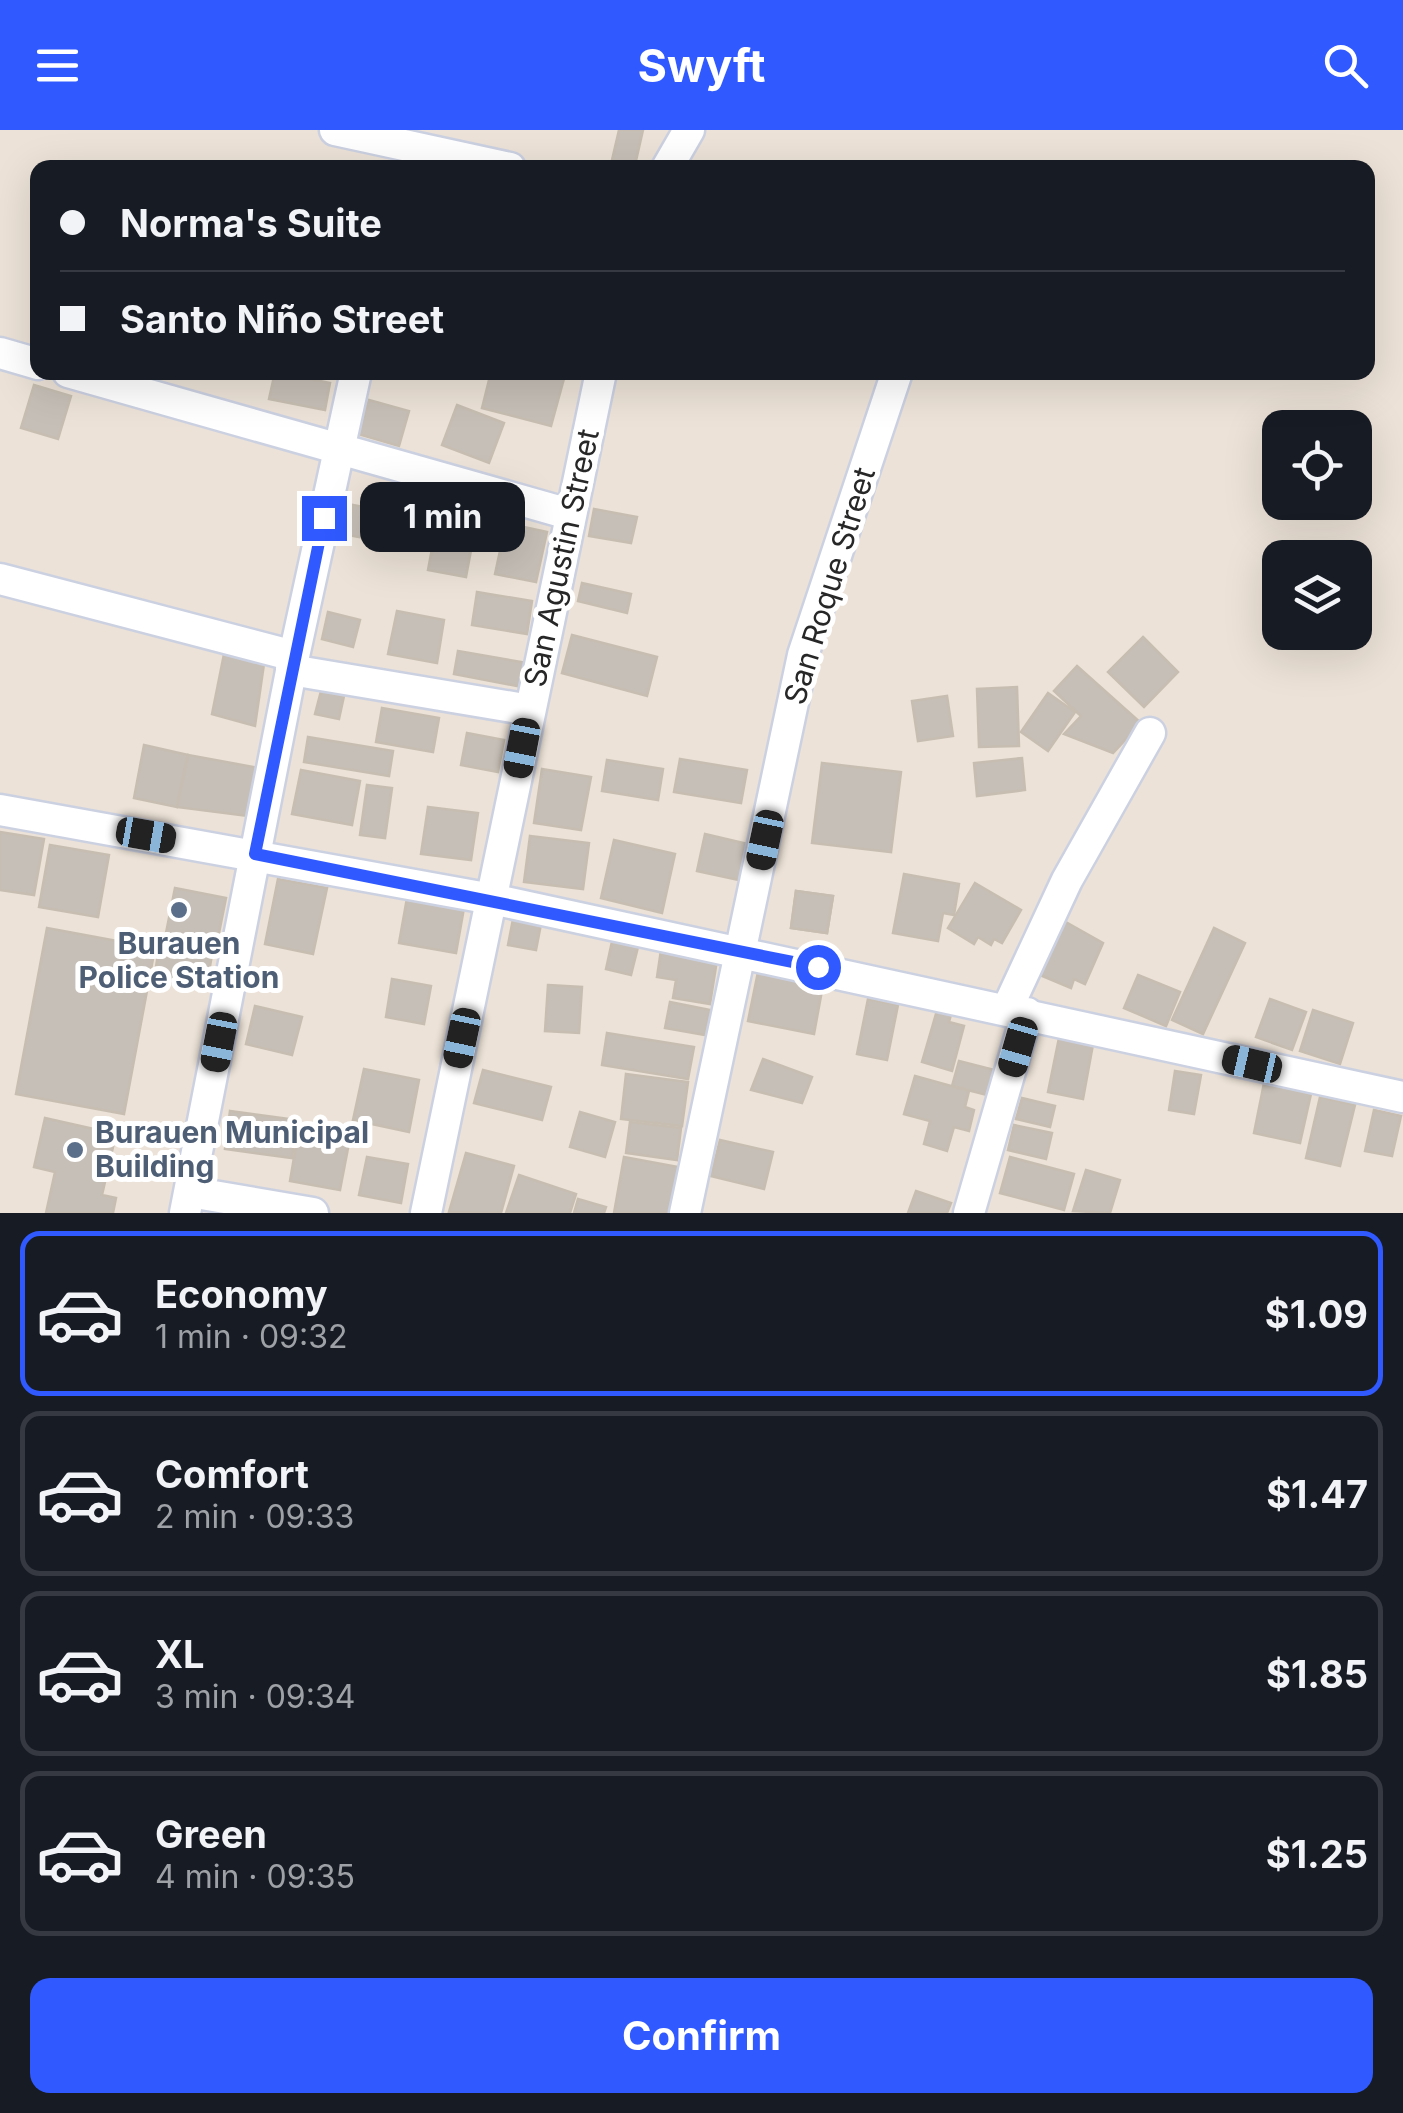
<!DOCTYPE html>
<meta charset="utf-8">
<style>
:root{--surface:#171b24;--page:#242831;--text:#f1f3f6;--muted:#9ea1a6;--line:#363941;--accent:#305aff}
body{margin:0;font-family:Inter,sans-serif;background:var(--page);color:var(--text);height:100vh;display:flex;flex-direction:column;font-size:38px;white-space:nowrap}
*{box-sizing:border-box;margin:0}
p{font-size:32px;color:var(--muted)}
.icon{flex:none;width:55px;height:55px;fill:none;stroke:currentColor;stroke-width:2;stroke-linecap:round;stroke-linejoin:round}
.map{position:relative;height:1083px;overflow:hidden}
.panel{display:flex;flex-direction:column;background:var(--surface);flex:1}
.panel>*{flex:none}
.banner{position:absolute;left:30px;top:30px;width:1345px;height:220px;border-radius:20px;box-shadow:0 10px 40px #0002;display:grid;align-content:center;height:220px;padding:0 30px;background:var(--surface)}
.fabs{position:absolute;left:1262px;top:280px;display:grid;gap:20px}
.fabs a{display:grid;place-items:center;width:110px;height:110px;border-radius:20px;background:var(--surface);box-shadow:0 10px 40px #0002;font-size:50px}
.end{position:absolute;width:45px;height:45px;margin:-22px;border:12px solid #305aff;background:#fff;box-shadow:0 0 0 5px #fff}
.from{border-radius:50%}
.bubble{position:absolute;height:70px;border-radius:20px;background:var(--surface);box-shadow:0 10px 40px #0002;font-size:32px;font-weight:700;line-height:70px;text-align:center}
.car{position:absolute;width:30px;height:60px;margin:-30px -15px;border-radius:12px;box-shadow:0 0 8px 2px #0007;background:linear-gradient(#222 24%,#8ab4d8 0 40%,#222 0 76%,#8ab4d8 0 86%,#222 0)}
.banner b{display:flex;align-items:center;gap:35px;height:95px;font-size:38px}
.banner b+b{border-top:2px solid var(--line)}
.banner i{width:25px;height:25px;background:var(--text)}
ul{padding:18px 0 0;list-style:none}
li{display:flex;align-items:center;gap:30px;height:165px;margin:0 20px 15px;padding:0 10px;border:5px solid var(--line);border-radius:20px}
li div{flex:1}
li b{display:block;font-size:38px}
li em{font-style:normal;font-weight:700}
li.selected{border-color:var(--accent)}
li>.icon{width:90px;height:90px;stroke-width:1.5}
.action{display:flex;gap:20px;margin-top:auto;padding:20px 30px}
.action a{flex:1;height:115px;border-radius:20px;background:var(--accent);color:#fff;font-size:40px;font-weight:700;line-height:115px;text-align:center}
header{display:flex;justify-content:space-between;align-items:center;height:130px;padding:0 30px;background:var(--accent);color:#fff;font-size:45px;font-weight:700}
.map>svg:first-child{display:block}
.building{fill:#c6bfb7;stroke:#c7beb1;stroke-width:2.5}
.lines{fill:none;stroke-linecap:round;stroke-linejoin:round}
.minor-casing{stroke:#ccd1e2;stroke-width:35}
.minor{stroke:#fff;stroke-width:30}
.route{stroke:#305aff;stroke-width:12}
.service-dot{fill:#5c6f8a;stroke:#fff;stroke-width:4}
.labels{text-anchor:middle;stroke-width:10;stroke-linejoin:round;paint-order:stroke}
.street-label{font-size:30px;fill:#272727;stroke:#fff}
.service-label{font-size:30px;font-weight:bold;fill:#4e5e75;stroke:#fff}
</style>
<header><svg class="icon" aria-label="menu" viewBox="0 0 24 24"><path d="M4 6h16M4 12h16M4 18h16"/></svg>Swyft<svg class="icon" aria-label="search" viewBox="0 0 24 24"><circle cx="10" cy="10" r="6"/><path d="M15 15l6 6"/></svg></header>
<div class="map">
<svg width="1403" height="1083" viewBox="0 0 1403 1083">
<rect width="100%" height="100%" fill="#ece2d7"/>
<!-- building -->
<g class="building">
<polygon points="619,0 643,0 635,35 612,30"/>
<polygon points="275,242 330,253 325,280 269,269"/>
<polygon points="491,242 565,245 551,296 482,278"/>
<polygon points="34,255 71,266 58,309 21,298"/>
<polygon points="369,270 409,281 399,316 358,304"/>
<polygon points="457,275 504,293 489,333 442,315"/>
<polygon points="443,360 481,367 466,447 428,440"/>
<polygon points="353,375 407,385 402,415 348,405"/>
<polygon points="594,379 637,387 631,413 589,406"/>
<polygon points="506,393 547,402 536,452 495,444"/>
<polygon points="582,453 631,464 627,483 578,471"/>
<polygon points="477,462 532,471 527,504 472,495"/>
<polygon points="397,481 444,490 437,533 388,524"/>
<polygon points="328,482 360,490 353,517 322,509"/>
<polygon points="572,505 657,527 647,566 562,543"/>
<polygon points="1143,507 1178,542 1144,577 1108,542"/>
<polygon points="458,521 527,533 522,557 454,544"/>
<polygon points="224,524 264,534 255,596 212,584"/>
<polygon points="1077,536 1141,593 1113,623 1064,604 1081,586 1054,561"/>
<polygon points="1017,557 1019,616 979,617 977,559"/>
<polygon points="321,561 344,566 339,589 315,584"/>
<polygon points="1048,563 1075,582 1048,621 1021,602"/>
<polygon points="947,566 953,606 918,611 912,571"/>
<polygon points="382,578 439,588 433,622 376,612"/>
<polygon points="467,603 504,610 498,642 461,635"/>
<polygon points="308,607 393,621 389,646 304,632"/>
<polygon points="144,615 188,625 177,677 134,668"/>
<polygon points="188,625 259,638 249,686 177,677"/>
<polygon points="1022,628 1025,660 977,666 974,633"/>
<polygon points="680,629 747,640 741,673 674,662"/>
<polygon points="607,630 663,639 658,670 602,661"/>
<polygon points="822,633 901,642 891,722 812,713"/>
<polygon points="542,639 591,647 581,700 534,693"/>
<polygon points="301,640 360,651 352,695 292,684"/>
<polygon points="367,655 392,658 385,708 360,705"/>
<polygon points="428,677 478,683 471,730 421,724"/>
<polygon points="0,702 44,709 34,765 0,760"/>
<polygon points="705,704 756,716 748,752 697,741"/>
<polygon points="530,706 589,713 583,759 524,752"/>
<polygon points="614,710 675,724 662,783 601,768"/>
<polygon points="50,715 109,725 98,787 39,777"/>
<polygon points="904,744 959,754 954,785 943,783 938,811 893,803"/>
<polygon points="278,749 327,758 313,824 265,814"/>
<polygon points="975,753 1021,780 1002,813 994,809 991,815 978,807 974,814 948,798"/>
<polygon points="175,758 226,768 217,813 166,803"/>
<polygon points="796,761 833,766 827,803 791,798"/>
<polygon points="796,761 833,766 827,803 791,798"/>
<polygon points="407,768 464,778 456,823 399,813"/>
<polygon points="514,784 542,789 536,820 508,815"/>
<polygon points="1064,791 1103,813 1085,854 1074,849 1071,858 1040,845"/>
<polygon points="47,798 155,818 124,984 16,964"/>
<polygon points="1214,798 1245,813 1203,904 1172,890"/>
<polygon points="613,807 639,813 631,845 606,839"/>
<polygon points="160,811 213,819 206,859 154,850"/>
<polygon points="661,820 717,830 710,874 673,868 676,850 657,847"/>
<polygon points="758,842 823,855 814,904 748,891"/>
<polygon points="1138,845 1180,862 1166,896 1124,878"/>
<polygon points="392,849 431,856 424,894 386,887"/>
<polygon points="548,855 582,857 579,903 545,901"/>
<polygon points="868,869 898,875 887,930 857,924"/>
<polygon points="1270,869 1306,882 1292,920 1256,907"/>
<polygon points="670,872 710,880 705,905 665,898"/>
<polygon points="255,876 302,887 292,925 246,914"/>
<polygon points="938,877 952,881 949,892 964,896 952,941 922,932"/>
<polygon points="1313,880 1353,893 1340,934 1300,921"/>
<polygon points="607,903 694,917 688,949 602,935"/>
<polygon points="1060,903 1094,909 1083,969 1048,962"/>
<polygon points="763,929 812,947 802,973 751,960"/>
<polygon points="959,931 994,940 987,965 952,956"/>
<polygon points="364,939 419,950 409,1002 353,990"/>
<polygon points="483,940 551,957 542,990 474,973"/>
<polygon points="1175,941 1201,945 1194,984 1169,980"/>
<polygon points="626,944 688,952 682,996 621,989"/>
<polygon points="915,946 969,961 965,977 974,980 969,1001 954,997 947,1021 924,1014 930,991 904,984"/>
<polygon points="1264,953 1311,964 1300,1013 1254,1003"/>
<polygon points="1320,967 1355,975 1340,1036 1306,1028"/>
<polygon points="1022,968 1055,976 1050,997 1016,989"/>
<polygon points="1374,980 1401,986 1392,1026 1365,1021"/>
<polygon points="230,981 297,990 292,1028 225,1019"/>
<polygon points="580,982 615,992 605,1027 570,1017"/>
<polygon points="45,988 116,1004 102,1065 116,1068 113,1083 46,1083 55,1042 34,1037"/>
<polygon points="630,992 681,998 677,1030 626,1023"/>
<polygon points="1014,995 1052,1003 1046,1029 1008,1020"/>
<polygon points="298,1004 349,1013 340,1060 290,1051"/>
<polygon points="720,1010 773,1022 764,1059 711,1046"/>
<polygon points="466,1023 514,1036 501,1083 449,1082"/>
<polygon points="367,1027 408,1034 401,1073 359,1065"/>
<polygon points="624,1027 678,1037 669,1083 614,1083"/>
<polygon points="1010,1027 1074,1044 1064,1080 1000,1063"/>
<polygon points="1086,1040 1120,1050 1110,1083 1073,1081"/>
<polygon points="519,1045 576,1064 570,1083 506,1083"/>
<polygon points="916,1061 951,1073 947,1083 908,1083"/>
<polygon points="578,1069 606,1077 604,1083 574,1083"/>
</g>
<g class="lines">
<defs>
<g id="minor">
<polyline points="335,0 510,38"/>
<polyline points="667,38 689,0"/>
<polyline points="0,223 38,234"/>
<polyline points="68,242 569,384"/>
<polyline points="0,449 294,526"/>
<polyline points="291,540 530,580"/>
<polyline points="0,680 492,769 1403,967"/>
<polyline points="1007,879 1067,750 1150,603"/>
<polyline points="190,1062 313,1083"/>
<polyline points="185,1083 294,526 356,242"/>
<polyline points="426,1083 601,242"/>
<polyline points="685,1083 803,525 897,242"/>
<polyline points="969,1083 1027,883"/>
</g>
</defs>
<!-- minor casing -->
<use href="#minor" class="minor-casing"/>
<!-- minor -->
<use href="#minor" class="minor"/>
</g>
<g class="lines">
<!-- route -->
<polyline class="route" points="324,388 255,724 818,837"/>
</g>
<!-- markers -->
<g class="service-dot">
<circle cx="179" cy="780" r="10"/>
<circle cx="75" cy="1020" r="10"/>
</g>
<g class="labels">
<!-- street labels -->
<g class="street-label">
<text transform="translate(562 428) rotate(-78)" y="10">San Agustin Street</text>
<text transform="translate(830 456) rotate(-73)" y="10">San Roque Street</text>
</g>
<!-- service labels -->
<g class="service-label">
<text x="179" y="824">Burauen<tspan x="179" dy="34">Police Station</tspan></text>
<text x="95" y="1013" text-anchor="start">Burauen Municipal<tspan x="95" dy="34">Building</tspan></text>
</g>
</g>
</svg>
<div class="fabs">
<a><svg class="icon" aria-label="locate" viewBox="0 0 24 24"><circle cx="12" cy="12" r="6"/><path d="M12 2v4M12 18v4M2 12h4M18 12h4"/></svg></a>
<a><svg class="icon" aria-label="layers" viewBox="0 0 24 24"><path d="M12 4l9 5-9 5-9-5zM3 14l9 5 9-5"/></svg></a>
</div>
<i class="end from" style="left:818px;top:837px"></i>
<i class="end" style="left:324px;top:388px"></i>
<div class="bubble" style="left:360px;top:352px;width:165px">1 min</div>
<i class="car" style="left:522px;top:618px;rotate:191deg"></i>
<i class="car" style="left:146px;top:705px;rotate:100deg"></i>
<i class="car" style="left:765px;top:710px;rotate:192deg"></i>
<i class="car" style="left:462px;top:908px;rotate:192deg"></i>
<i class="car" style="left:219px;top:912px;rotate:191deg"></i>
<i class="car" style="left:1018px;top:917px;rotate:196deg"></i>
<i class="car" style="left:1252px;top:934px;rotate:283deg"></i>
<div class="banner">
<b><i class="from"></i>Norma's Suite</b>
<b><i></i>Santo Niño Street</b>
</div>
</div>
<section class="panel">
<ul>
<li class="selected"><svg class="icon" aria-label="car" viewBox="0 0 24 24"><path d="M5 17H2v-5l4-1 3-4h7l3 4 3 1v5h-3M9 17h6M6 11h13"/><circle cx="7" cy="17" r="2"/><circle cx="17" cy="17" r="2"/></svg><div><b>Economy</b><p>1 min · 09:32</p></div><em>$1.09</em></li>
<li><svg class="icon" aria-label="car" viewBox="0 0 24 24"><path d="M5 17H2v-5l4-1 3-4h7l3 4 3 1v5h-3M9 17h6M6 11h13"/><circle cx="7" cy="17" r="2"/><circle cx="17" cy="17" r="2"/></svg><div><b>Comfort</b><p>2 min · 09:33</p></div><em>$1.47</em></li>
<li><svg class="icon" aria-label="car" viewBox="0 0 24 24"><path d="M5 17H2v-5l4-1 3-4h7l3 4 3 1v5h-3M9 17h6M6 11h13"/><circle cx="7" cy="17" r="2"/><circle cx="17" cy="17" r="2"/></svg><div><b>XL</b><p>3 min · 09:34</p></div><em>$1.85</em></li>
<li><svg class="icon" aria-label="car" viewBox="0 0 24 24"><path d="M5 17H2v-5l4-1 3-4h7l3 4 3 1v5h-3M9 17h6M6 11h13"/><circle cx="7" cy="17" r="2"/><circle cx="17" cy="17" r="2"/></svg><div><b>Green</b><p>4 min · 09:35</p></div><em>$1.25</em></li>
</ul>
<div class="action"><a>Confirm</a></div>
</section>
